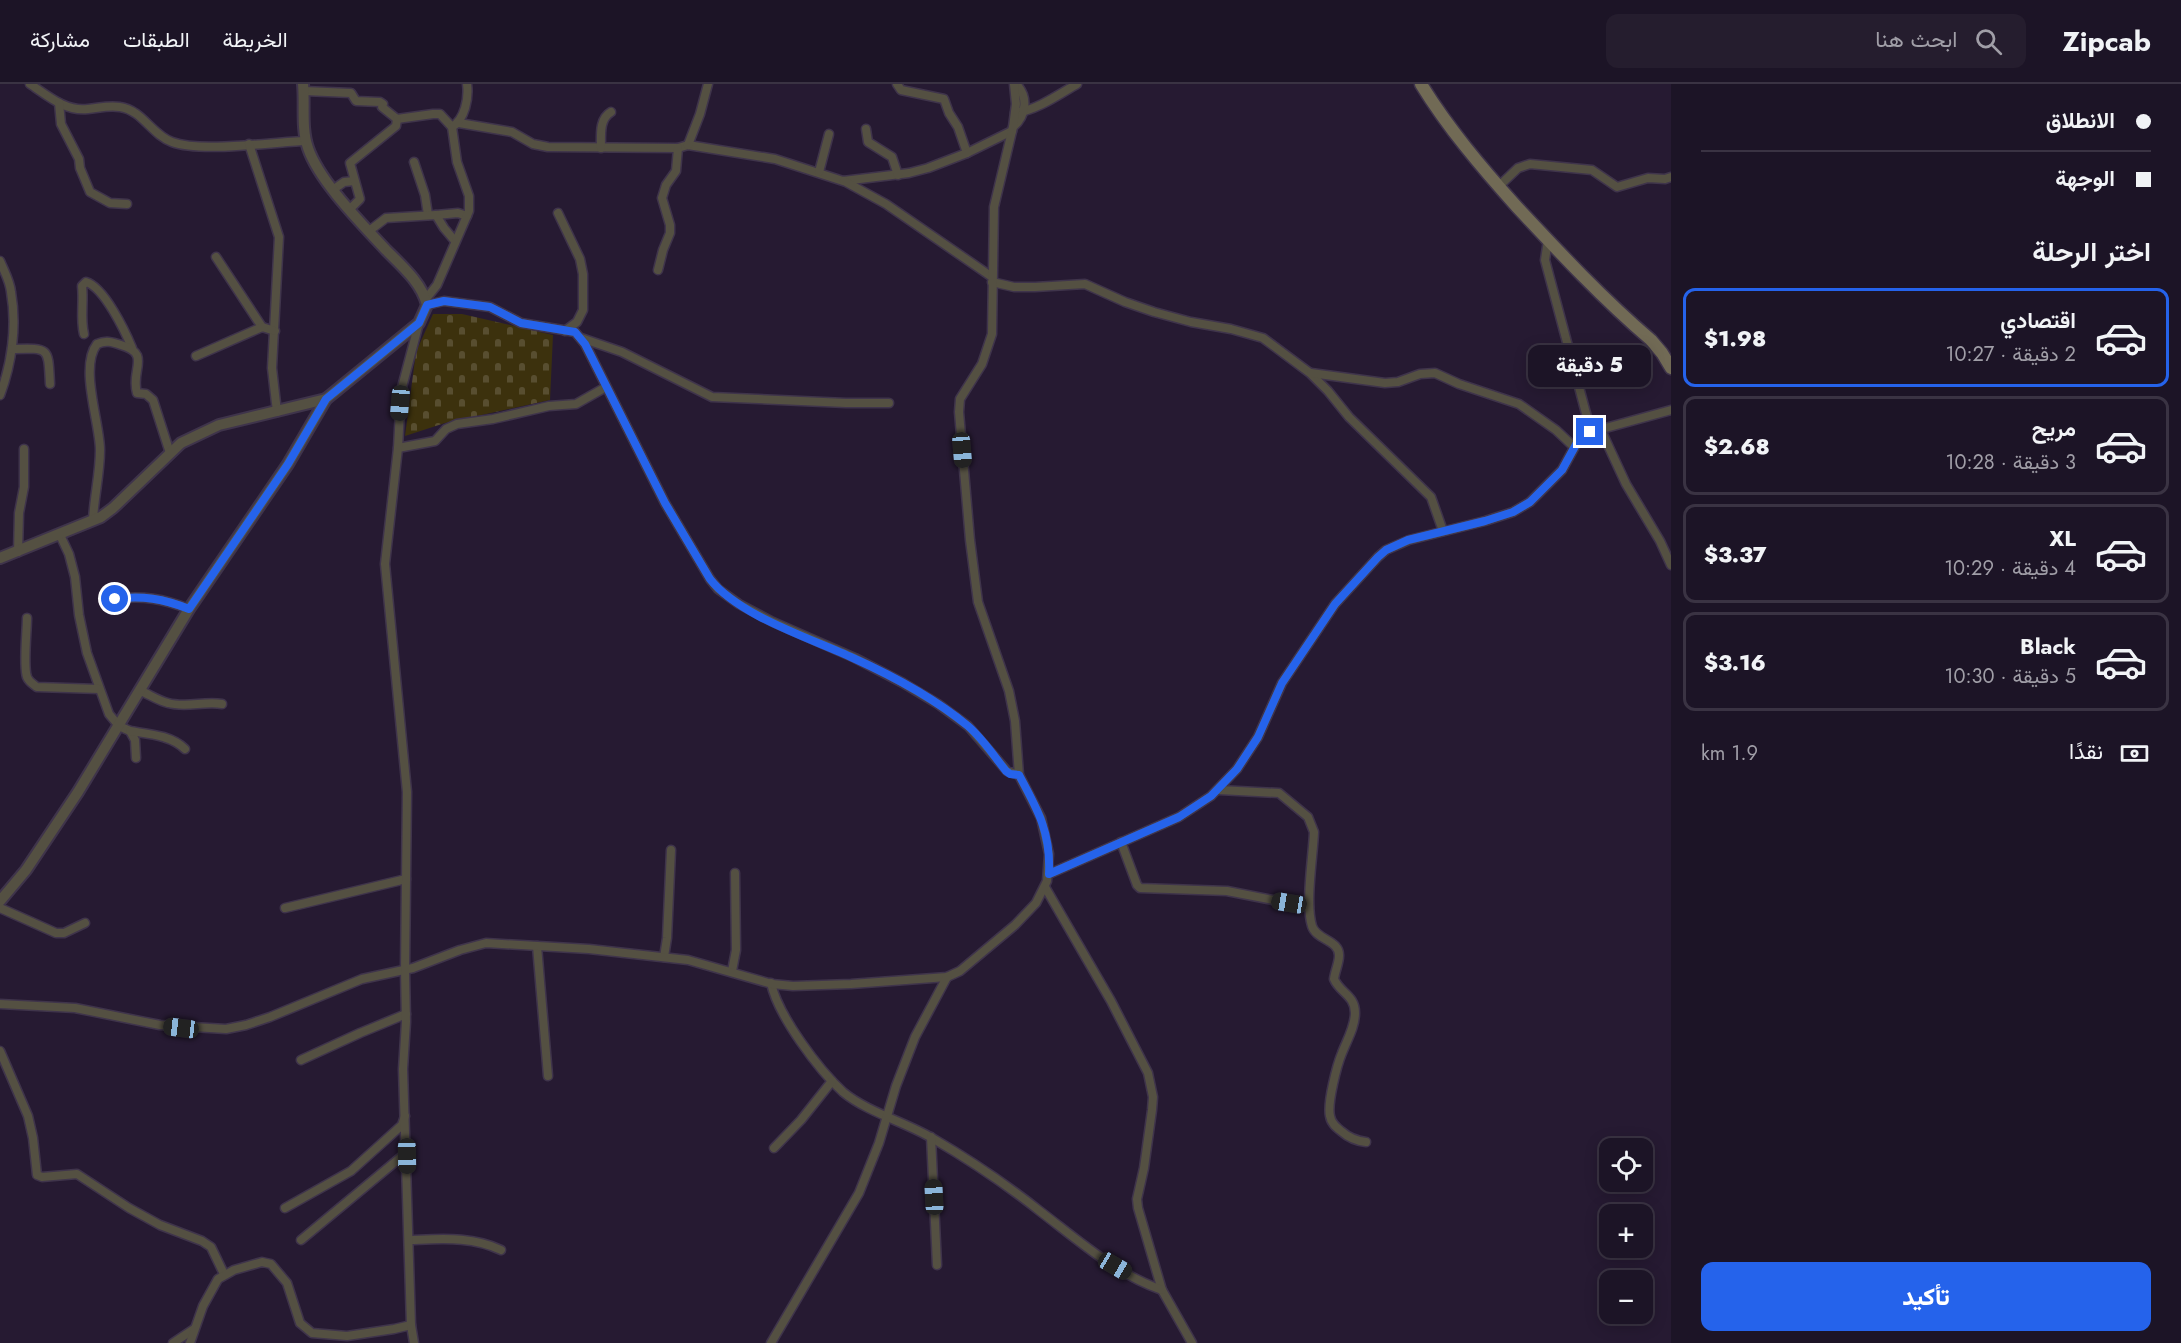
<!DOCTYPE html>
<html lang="ar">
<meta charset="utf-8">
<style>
:root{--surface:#1c1426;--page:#251d2e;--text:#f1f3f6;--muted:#a09ea7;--line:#3a3343;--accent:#2563eb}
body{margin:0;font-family:Jost,Vazirmatn,sans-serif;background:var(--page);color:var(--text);direction:rtl;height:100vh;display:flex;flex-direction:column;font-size:22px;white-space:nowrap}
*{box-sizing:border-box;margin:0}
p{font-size:20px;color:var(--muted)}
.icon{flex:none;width:33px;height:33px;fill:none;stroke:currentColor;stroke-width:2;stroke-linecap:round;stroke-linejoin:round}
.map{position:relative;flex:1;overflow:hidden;direction:ltr}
.panel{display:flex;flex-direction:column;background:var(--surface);width:510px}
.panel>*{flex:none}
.guide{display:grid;align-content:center;height:132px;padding:0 30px;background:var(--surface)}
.fabs{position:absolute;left:1599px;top:1054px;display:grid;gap:12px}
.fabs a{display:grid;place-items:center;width:54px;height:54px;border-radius:12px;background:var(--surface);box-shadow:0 3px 15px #0003,0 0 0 2px var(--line);font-size:30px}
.end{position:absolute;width:27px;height:27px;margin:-14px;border:8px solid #2563eb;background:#fff;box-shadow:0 0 0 3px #fff}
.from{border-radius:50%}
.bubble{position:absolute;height:42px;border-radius:12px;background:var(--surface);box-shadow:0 3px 15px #0003,0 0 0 2px var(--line);font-size:20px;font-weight:800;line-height:42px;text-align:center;direction:rtl}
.car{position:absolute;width:18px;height:36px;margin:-18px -9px;border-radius:8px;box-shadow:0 0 4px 2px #0007;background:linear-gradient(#222 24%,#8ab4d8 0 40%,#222 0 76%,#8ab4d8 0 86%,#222 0)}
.guide b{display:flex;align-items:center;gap:21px;height:57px;font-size:22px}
.guide b+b{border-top:2px solid var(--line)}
.guide i{width:15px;height:15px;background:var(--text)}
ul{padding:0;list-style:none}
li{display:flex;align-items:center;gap:18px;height:99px;margin:0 12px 9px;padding:0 18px;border:3px solid var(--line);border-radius:12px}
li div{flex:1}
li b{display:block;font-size:22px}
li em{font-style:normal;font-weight:800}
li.selected{border-color:var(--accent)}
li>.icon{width:54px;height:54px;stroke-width:1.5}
h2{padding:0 30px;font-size:27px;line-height:72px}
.pay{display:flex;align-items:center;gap:15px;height:66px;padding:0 30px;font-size:22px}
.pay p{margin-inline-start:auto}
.cta{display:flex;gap:12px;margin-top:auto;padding:12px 30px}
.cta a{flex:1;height:69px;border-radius:12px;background:var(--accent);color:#fff;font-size:24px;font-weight:800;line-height:69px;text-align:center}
header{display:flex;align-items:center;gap:36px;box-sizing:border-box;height:84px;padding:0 30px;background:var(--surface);border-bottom:2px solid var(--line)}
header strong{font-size:28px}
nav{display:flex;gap:33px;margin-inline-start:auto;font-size:21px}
.search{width:420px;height:54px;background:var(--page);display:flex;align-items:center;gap:15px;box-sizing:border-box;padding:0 21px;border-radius:12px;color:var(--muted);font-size:22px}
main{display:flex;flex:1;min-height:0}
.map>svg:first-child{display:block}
.cemetery{fill:url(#cemetery-stones)}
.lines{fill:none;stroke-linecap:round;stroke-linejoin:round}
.minor-casing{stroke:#3f344b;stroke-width:11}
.tertiary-casing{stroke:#3f344b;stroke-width:14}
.secondary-casing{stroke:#3f344b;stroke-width:15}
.minor{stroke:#545042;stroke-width:8}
.tertiary{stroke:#545042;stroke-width:10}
.secondary{stroke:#716a55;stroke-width:12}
.route{stroke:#2563eb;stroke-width:8}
</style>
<header>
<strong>Zipcab</strong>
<div class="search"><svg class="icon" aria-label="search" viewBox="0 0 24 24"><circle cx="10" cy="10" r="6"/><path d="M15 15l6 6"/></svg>ابحث هنا</div>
<nav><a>الخريطة</a><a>الطبقات</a><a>مشاركة</a></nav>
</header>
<main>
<section class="panel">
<div class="guide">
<b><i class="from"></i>الانطلاق</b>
<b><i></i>الوجهة</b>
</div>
<h2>اختر الرحلة</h2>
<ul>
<li class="selected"><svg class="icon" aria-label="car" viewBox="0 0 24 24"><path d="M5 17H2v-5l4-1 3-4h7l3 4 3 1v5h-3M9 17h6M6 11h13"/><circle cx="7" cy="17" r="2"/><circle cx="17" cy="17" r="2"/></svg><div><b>اقتصادي</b><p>2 دقيقة · 10:27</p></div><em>$1.98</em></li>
<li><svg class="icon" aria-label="car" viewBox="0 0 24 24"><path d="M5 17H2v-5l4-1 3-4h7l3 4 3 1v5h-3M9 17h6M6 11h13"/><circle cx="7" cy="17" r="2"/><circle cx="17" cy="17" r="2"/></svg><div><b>مريح</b><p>3 دقيقة · 10:28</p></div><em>$2.68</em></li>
<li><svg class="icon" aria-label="car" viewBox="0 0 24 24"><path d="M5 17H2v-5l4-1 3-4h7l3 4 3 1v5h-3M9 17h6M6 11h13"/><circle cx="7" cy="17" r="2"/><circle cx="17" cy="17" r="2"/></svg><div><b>XL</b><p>4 دقيقة · 10:29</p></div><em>$3.37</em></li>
<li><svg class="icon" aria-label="car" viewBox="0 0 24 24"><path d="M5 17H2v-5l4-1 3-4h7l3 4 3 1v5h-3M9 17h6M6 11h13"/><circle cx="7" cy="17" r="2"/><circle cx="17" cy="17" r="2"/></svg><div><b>Black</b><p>5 دقيقة · 10:30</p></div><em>$3.16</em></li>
</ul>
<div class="pay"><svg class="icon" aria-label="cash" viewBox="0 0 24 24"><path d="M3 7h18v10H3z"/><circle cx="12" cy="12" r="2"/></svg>نقدًا<p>1.9 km</p></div>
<div class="cta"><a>تأكيد</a></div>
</section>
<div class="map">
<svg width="1671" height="1259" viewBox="0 0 1671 1259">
<defs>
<pattern id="cemetery-stones" width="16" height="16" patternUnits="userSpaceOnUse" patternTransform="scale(1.5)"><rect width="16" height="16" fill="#3c310d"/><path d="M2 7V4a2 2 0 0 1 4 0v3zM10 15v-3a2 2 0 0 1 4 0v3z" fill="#584e30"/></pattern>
</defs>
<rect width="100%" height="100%" fill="#261a32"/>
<!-- cemetery -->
<polygon class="cemetery" points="433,230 462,230 553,251 550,316 445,339 405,352 416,268"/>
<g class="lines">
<defs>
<g id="minor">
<path d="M30 0C48 12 66 28 88 25 99 24 109 21 120 23 142 26 152 51 172 58 202 69 271 58 305 57"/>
<polyline points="897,0 901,6 944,15 949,29 958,43 967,69"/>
<polyline points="304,7 351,9 356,17 380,18 383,20 382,23 397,35 433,30 440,30 452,43"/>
<polyline points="59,19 61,40 79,75 80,84 90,108 110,119 127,120"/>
<path d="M1015 29C1037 26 1058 11 1077 0"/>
<polyline points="459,39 512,48 533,60 548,63 678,64 688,61 775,75 843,97 909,89 928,84 967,69 1012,47"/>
<path d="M1013 43C1026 32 1029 13 1016 0"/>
<polyline points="866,45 868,58 892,73 898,91"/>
<polyline points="249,60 279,153 272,284 277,328"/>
<polyline points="688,61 700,30 708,0"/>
<path d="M601 64C601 51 599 35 611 28"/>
<polyline points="414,78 425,111 428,131"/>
<polyline points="819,88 829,50"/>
<polyline points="844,97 886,120 992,193"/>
<polyline points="1498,103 1518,84 1530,80 1592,86 1617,103 1648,94 1665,95 1671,93"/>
<polyline points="334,105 344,98 354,97"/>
<polyline points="349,126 360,115 350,79 396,42 397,35"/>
<polyline points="558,129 580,175 583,190 583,226 577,238 565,247"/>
<polyline points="436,131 458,129 467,132"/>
<polyline points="369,147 386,134 436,131 444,144 455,157"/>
<polyline points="1548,156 1545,176 1591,348"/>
<polyline points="216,173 262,243"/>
<path d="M0 177C4 187 10 197 11 208 17 242 12 279 0 311"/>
<polyline points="658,186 663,166 670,149 670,141 662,114 666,101 676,87 678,64"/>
<polyline points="992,198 1014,203 1035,203 1085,200 1125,218 1154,228 1191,238 1231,245 1263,254 1310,289 1328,307 1349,333 1431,413 1443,447"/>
<path d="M425 216 437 201 469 127V112L457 78 452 43C465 35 469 14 467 0"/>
<polyline points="427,221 444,217 490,223 521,239 575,248 585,260 665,419 710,495 718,505 739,520 773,538 855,574 903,599 938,620 968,642 1007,687 1019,691"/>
<path d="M84 250C80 234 84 219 82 202L86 198C104 203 125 247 132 264"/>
<polyline points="581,254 622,268 712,313 846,319 889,319"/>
<path d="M12 265C50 264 48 263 50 300"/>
<polyline points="196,272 262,243 275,247"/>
<polyline points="1311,289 1385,299 1398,298 1420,290 1435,289 1459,300 1519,320 1556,346 1573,362"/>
<polyline points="1600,344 1626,400 1660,457 1671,481"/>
<polyline points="398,364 435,357 446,345 457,340 493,335 549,322 576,320 606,303"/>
<path d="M93 436C94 413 100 390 100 366 100 339 79 283 97 260 106 256 112 258 121 261 152 270 130 286 137 309L146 310 153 316 170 369"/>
<polyline points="60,451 69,470 75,493 79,531 87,569 109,630 119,642 130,647 135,656 136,674"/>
<polyline points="18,468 19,429 24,403 24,365"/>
<path d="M115 515C142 511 164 515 189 525"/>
<path d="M27 534C27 547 23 582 27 593 29 598 33 600 37 603L99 605"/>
<path d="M141 607C150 611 159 617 168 619 186 624 204 617 222 620"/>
<path d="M130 647C148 650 171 651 185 665"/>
<path d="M1219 706 1279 709 1308 733 1314 748C1313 773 1305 819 1312 842 1316 856 1340 856 1339 872 1339 879 1335 887 1334 895 1340 909 1355 911 1355 929 1355 943 1347 956 1342 969 1337 981 1327 1019 1330 1032 1331 1039 1336 1043 1341 1047 1349 1054 1356 1057 1366 1058"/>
<polyline points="1121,758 1137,801 1140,804 1227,807 1309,823"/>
<polyline points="1049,790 1179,733 1211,712 1237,685 1258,653 1282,599 1335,520 1378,473 1386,466 1409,456 1485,437 1513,428 1530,418 1562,386 1579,355 1591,348 1671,326"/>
<polyline points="1045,803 1111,917 1148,989 1153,1013 1152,1026 1144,1084 1137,1115 1138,1124 1162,1206 1192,1259"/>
<polyline points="0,824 56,849 64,849 85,839"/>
<polyline points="285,824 406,795"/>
<polyline points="537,862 548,992"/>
<polyline points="664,873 667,854 671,766"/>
<polyline points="732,887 736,866 735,789"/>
<path d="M771 899C778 932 819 986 843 1008 867 1028 905 1038 932 1054 970 1076 1007 1101 1041 1128 1079 1157 1116 1190 1162 1206"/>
<polyline points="0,920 75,924 160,941 226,945 246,941 270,933 362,895 413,884 460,866 486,859 589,865 688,876 772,900 793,902 851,900 947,893 960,887 1015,841 1036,819 1047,797 1049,770 1041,734 1019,691 1015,637 1009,607 978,518 970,456 959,328 960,315 982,280 992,250 994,123 1013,43 1016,20 1014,0"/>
<polyline points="0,967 28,1032 33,1054 37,1091 42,1093 77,1090 129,1124 160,1141 202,1157 211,1163 224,1190"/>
<polyline points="301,976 360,949 406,930"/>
<polyline points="931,1053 937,1181"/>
<polyline points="774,1064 801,1036 832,997"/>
<polyline points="285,1124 351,1087 402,1041 405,1032"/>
<polyline points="301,1156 407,1068"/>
<path d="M410 1156C441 1155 472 1152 501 1166"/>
<polyline points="173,1259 194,1245"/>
<polyline points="190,1259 203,1222 218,1195 234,1186 262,1178 271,1180 287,1199 300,1239 312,1249 347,1252 394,1245 411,1241"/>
<polyline points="414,1259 411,1241 403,985 406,938 405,886 407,708 385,480 398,364 401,307 419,239"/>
<polyline points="771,1259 859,1109 879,1059 896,1002 915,953 947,893"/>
</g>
<g id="tertiary">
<polyline points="0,474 101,433 113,424 181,359 219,341 326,315"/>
<path d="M0 817 26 786 78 708 189 525 288 380 326 315 419 239 427 221C422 199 401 181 386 166 362 140 319 97 308 64 301 44 305 21 303 0"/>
</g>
<path id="secondary" d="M1421 0C1448 44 1482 84 1517 123 1560 169 1603 215 1651 256L1662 269 1671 284"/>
</defs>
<!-- minor casing -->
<use href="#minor" class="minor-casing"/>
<!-- tertiary casing -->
<use href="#tertiary" class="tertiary-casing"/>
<!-- secondary casing -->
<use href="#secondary" class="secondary-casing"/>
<!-- minor -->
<use href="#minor" class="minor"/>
<!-- tertiary -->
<use href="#tertiary" class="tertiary"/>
<!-- secondary -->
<use href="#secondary" class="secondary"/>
</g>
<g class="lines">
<!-- route -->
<path class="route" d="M115 515C142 511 164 515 189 525L288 380 326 315 419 239 427 221 444 217 490 223 521 239 575 248 585 260 665 419 710 495C739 532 810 554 853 574 893 592 934 614 968 642 983 655 994 672 1006 687L1010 690 1019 691C1038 726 1051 749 1049 790L1179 733 1211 712 1237 685 1258 653 1282 599 1335 520 1378 473 1386 466 1408 456 1485 437 1513 428 1530 418 1562 386 1579 355 1590 348"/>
</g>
</svg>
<div class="fabs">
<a><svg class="icon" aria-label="locate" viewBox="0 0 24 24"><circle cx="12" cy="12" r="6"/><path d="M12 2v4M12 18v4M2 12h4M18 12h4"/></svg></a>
<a>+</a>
<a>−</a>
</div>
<i class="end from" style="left:115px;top:515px"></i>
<i class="end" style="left:1590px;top:348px"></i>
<div class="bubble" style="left:1528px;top:261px;width:123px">5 دقيقة</div>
<i class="car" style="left:400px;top:319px;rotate:185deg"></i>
<i class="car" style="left:962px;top:366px;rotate:175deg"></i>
<i class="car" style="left:1289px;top:819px;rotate:279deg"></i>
<i class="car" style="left:181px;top:944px;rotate:277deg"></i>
<i class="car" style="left:407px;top:1072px;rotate:179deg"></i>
<i class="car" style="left:934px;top:1113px;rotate:357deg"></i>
<i class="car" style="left:1115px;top:1182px;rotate:120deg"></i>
</div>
</main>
